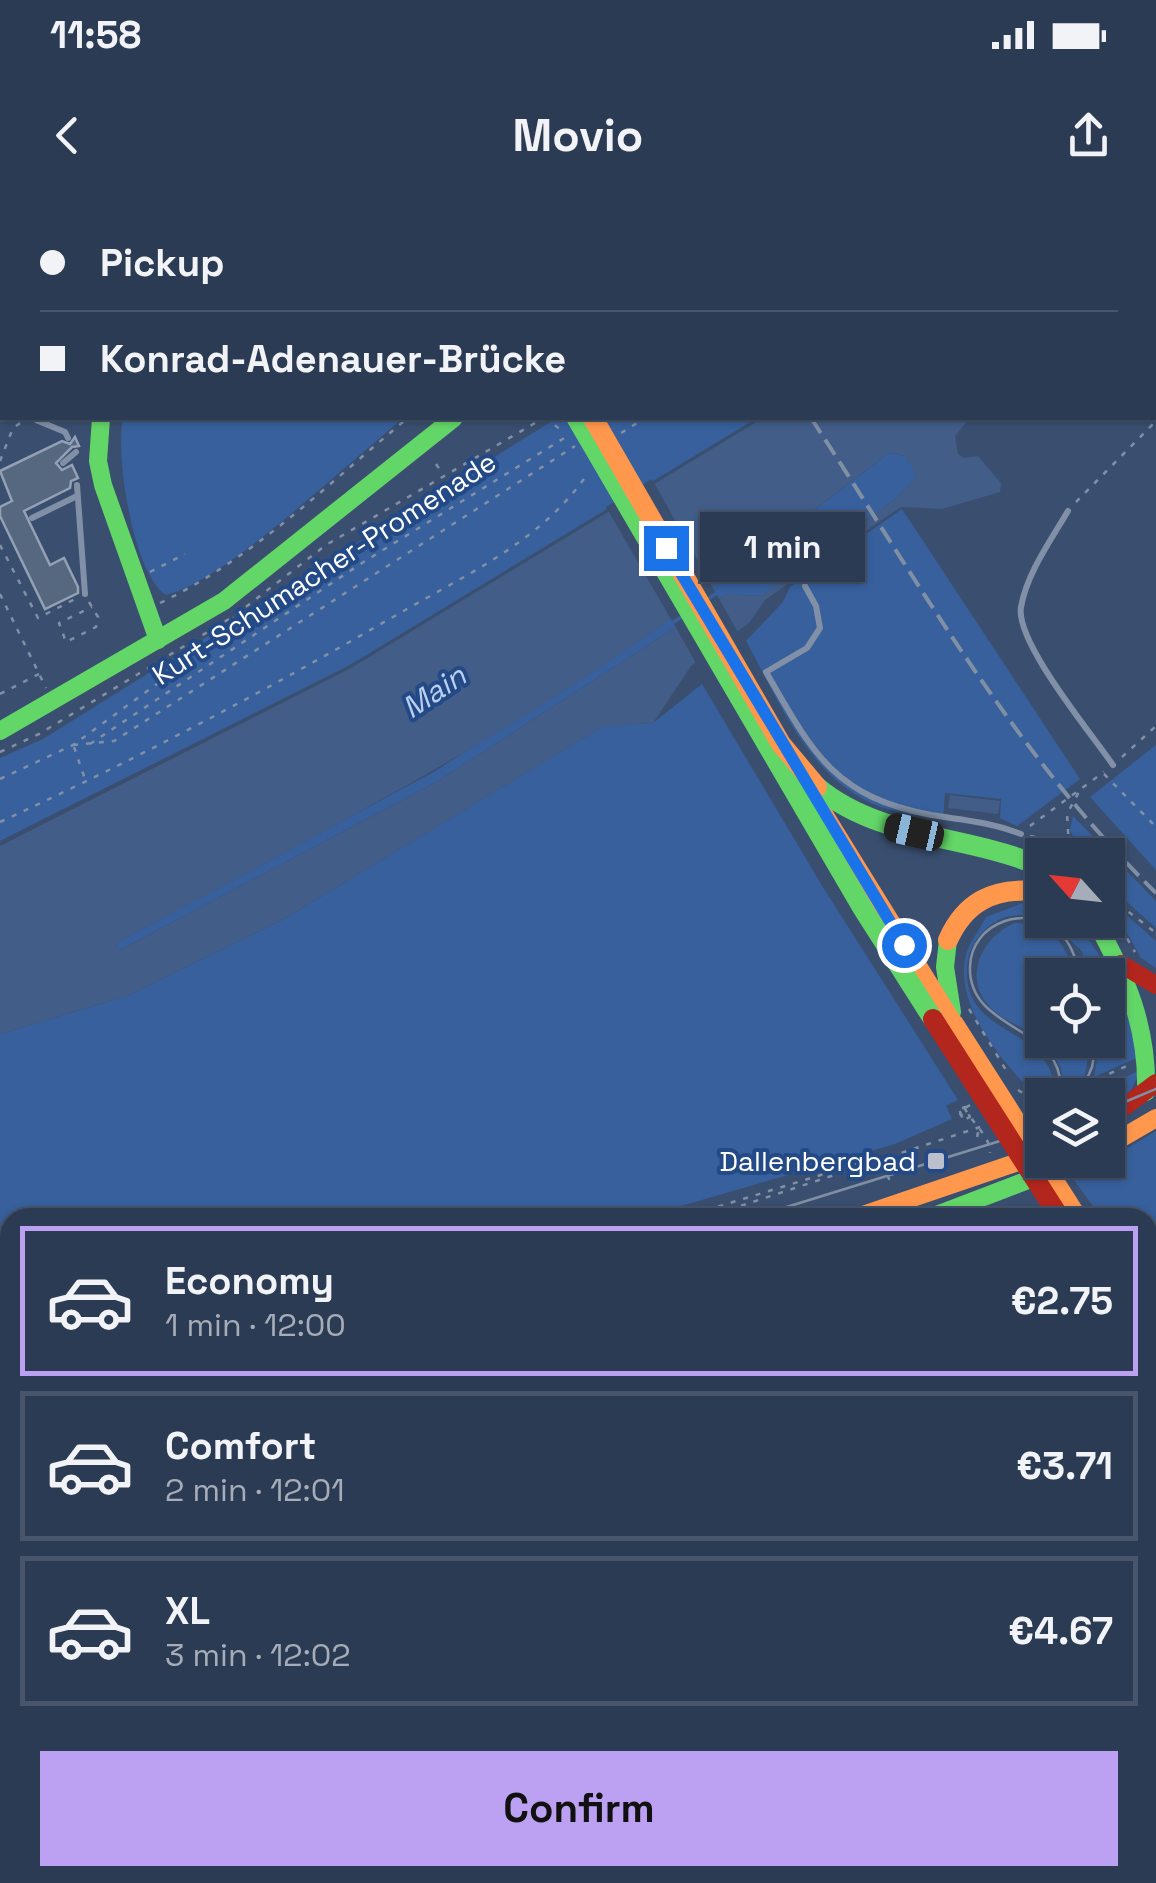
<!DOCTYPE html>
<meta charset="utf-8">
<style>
:root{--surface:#2c3b54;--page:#34425a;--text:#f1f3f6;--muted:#a6adb8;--line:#48556b;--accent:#bca0f2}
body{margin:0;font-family:"Space Grotesk",sans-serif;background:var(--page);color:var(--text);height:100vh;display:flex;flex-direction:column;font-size:38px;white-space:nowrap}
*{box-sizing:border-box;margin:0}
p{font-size:32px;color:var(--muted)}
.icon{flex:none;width:55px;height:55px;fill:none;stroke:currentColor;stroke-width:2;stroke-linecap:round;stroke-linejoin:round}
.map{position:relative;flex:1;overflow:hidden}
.side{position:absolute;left:0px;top:1008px;width:1158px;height:678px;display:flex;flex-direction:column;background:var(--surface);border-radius:30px 30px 0 0;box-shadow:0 2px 8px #0004,0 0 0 2px var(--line)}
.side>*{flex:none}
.top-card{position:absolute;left:0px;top:0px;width:1158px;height:220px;box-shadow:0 2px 8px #0004,0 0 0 2px var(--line);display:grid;align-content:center;height:220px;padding:0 40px;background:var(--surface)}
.needle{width:65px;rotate:297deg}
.controls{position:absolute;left:1025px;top:638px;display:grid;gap:20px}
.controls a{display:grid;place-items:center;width:100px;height:100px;border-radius:0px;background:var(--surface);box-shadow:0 2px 8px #0004,0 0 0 2px var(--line);font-size:50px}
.end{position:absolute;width:45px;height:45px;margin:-22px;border:12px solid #1a73e8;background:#fff;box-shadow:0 0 0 5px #fff}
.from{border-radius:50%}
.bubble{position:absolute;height:70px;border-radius:0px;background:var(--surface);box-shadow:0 2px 8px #0004,0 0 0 2px var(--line);font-size:32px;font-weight:600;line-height:70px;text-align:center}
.car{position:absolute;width:30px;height:60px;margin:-30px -15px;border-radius:12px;box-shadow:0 0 8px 2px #0007;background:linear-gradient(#222 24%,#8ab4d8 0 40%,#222 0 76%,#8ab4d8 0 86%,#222 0)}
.top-card b{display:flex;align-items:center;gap:35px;height:95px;font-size:38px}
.top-card b+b{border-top:2px solid var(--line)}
.top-card i{width:25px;height:25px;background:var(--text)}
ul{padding:18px 0 0;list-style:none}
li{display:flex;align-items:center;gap:30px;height:150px;margin:0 20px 15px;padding:0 20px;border:5px solid var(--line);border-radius:0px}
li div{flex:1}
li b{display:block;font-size:38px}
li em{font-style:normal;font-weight:600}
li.active{border-color:var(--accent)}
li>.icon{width:90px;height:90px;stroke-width:1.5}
.cta{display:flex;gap:20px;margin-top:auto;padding:20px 40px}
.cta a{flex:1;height:115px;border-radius:0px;background:var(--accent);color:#111;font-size:40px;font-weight:600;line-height:115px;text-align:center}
.status{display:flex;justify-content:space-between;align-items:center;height:70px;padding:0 50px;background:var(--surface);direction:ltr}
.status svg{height:28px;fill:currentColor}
header{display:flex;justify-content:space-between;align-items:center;height:130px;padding:0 40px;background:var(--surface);font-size:45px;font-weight:600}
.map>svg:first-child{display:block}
.green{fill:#37609c}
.water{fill:#415d88;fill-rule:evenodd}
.pier{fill:#3a4f70}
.building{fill:#566780;stroke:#94a0b4;stroke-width:2.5}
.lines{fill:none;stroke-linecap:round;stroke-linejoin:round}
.path{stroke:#8190a6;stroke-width:2.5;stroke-dasharray:5 8;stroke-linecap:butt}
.lane{stroke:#8190a6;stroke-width:6}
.street{stroke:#8190a6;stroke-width:14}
.fast{stroke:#63d668;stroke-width:18}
.slow{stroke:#ff974d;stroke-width:18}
.jam{stroke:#b3261e;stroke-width:18}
.tram{stroke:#818fa4;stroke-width:2.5}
.rail{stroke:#818fa4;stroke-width:4;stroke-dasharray:18 8;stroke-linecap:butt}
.path-bridge{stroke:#8190a6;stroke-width:2.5;stroke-dasharray:5 8;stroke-linecap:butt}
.fast-bridge{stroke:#63d668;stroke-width:20}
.slow-bridge{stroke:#ff974d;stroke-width:20}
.jam-bridge{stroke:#b3261e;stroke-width:20}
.route{stroke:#1a73e8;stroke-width:12}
.poi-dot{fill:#bac1cd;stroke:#234a87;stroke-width:4}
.labels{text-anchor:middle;stroke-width:8;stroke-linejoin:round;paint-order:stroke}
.street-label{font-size:28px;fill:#fff;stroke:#234a87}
.poi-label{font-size:28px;fill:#fff;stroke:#234a87;text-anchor:end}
.water-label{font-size:30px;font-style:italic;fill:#b9d0f0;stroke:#234a87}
</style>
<div class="status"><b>11:58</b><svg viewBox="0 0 49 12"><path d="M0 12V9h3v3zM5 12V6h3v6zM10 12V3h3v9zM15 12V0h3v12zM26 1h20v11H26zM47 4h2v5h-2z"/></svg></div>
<header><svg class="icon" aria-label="back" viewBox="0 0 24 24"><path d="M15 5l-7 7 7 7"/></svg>Movio<svg class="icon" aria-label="share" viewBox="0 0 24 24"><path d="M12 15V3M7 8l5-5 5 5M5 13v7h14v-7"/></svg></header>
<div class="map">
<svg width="1156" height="1683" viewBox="0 0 1156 1683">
<rect width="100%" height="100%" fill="#3a4f70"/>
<!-- green -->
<g class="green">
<polygon points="700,0 1054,0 1050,2"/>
<path d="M123 218H404C350 260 226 381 166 395 133 374 115 256 123 218Z"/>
<polygon points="557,218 757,218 350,465 0,641 0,558 43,539"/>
<polygon points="889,253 906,256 917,276 897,298 761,396 727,394 438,581 120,750 116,748 118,742 437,570 727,377"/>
<path d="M902 309 1080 579 1017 626 1000 618 1001 599 945 593 943 619C923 615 900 614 881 607 810 581 780 503 746 441L783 402 790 387Z"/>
<polygon points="702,484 821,684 958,900 946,906 952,919 895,944 643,1017 10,1018 10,1105 0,1103 0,834 127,796 284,719 603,526 653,523"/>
<polygon points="1156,545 1156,670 1090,597"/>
<polygon points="1073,616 1156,701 1156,728 1108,685 1108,655 1082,655 1070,630"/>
<polygon points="1108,699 1156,741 1156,768 1141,758"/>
<path d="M1023 703 1042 705V717C1018 712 997 715 980 735 969 748 966 762 967 778 971 825 1019 827 1043 859 1052 869 1054 882 1054 895H1042L1040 900C1007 867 956 811 965 759 968 744 979 731 986 717Z"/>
<path d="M1048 720H1071C1107 755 1129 809 1141 856L1094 877 1100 840H1108V775H1087L1082 751Z"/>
<path d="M1015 723C1052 723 1065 743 1075 775H1042V839C1028 829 1008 823 994 811 961 783 979 738 1015 723Z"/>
<polygon points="1043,840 1091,840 1084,881 1063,889 1061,868"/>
<polygon points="1141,870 1130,892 1108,905 1108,895 1085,895"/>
<polygon points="1156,931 1156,1048 1151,1052 1156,1057 1156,1095 1148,1083 1148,1018 1101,1017 1074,980"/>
<polygon points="10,1274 10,1637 0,1639 0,1277"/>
<polygon points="1148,1645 1156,1659 1156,1683 988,1683 1001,1675 1148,1675"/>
<polygon points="369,1675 430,1675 438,1679 438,1675 659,1675 651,1683 372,1683"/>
</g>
<!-- water -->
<g class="water">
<path d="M763 218H970L955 236 958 254 964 258 978 256 1001 283 1000 292 942 309 901 307 807 371 798 385 792 381 765 400 749 423 691 466 653 523 602 527 284 719 127 796 0 834V646L351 468ZM889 253 906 256 916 276 897 298 799 368 771 353 767 356 759 352ZM755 355 786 377 761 396 727 394 438 581 120 750 116 748 118 742C336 625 561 511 755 355Z"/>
<polygon points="950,595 1000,601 998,614 948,608"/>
</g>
<!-- pier -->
<g class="pier">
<polygon points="652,279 715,392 672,421 606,307"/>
<polygon points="717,395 740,436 698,467 674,424"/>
</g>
<!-- building -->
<polygon class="building" points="75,237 79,246 72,247 56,263 62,270 72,265 78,278 71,281 70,288 24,311 50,365 64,358 78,387 78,393 45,409 0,316 0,307 12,301 0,271 62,241 70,244"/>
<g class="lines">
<!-- path -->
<g class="path">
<polyline points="199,2 200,0"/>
<polyline points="335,2 340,0"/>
<polyline points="933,2 937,0"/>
<polyline points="970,2 975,0"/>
<polyline points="0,135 2,138"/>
<polyline points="621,233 645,218"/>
<polyline points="0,261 13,228 23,221"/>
<polyline points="436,264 443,274"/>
<polyline points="1076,302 1156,221"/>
<polyline points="0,345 38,418 77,398"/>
<polyline points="150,372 185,354"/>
<polyline points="0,394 46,488"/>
<polyline points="89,402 98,417 96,427 66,442 59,423 92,407"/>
<path d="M160 403C252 359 326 286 403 222L407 229"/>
<polyline points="0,494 39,474"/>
<polyline points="90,544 362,363 566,237"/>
<polyline points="73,545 114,541 575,246"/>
<polyline points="74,547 86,582"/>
<polyline points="0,552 39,534 234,416 326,345 535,223"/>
<polyline points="1122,557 1156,526"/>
<polyline points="1104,574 1156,627"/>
<polyline points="0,579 73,545 230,431 234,417"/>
<path d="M0 622C135 560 265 491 393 417 463 376 542 342 588 273"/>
<polyline points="1030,626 1104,572"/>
<polyline points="1030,636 1058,640 1076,655"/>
<polyline points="1069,647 1067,614 1081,588"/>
<polyline points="1108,696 1156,733"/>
<polyline points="1114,716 1135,752"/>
<polyline points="969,809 1009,875"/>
<polyline points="1018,890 1041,904"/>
<polyline points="1062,895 1129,865"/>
<path d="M970 905 965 908 970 917 964 920 958 910 965 907 970 917 964 920 959 910 964 907C972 923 991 937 990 953"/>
<polyline points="1030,909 1042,903"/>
<polyline points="977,937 979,929"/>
<polyline points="883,963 892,987"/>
<polyline points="681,1018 873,959 881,961"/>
<polyline points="704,1018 980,927"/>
<polyline points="0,1113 10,1113"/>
<polyline points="0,1122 10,1124"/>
<polyline points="1148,1539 1155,1533 1150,1526"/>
</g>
<!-- lane -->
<g class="lane">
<polyline points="36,220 65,232 68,238"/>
<polyline points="63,263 76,252"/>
<polyline points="77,285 85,394"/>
<path d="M1068 311C1051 340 1027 373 1021 407 1015 442 1092 534 1113 565"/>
<polyline points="32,318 75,297"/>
<path d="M805 386 816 406 820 428 807 448 766 472C812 552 834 597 931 615 962 620 991 622 1021 634"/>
<polyline points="0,1158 10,1155"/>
<polyline points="1148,1400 1156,1402"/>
<polyline points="1148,1518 1156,1513"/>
<polyline points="0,1643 10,1642"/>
<polyline points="1148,1660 1156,1676"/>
<polyline points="846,1675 850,1683"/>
<polyline points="1006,1683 1019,1675"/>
</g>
<!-- street -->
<g class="street">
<polyline points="364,1675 368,1683"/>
<polyline points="665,1683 673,1675"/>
</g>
<!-- fast -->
<g class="fast">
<polyline points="477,0 478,2"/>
<polyline points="580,0 580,2"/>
<polyline points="0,200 2,201"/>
<polyline points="101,218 98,261 103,285 158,440"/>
<polyline points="0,531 224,401 454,218"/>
<path d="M1095 720C1126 777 1148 826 1146 892"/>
<polyline points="948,740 945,767 952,812"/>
<polyline points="929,1018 1080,960"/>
<polyline points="1148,1273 1156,1257"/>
</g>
<!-- slow -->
<g class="slow">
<polyline points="460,0 462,2"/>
<polyline points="386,2 391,0"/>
<polyline points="800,575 954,824"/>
<polyline points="1108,946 1156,918"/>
<polyline points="854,1018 1033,957"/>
</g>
<!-- jam -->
<g class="jam">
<polyline points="560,0 561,2"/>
<polyline points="1121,764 1156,785"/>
<polyline points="1108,919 1156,883"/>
<polyline points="1148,1125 1156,1139"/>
<polyline points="1150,1151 1156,1186"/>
<polyline points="0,1262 10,1259"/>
<polyline points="1148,1349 1156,1352"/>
</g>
<!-- tram -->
<g class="tram">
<path d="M1060 895C1069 824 968 834 970 767 971 721 1030 702 1061 734 1072 745 1076 761 1081 775"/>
<polyline points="1080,895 1092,867 1097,840"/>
<polyline points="1108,909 1156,889"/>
<polyline points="751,1018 1042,928"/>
<polyline points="0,1247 10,1244"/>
</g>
<!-- rail -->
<g class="rail">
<polyline points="670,0 671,2"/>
<path d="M811 218C918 381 1016 556 1156 693"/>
</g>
<!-- path-bridge -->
<polyline class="path-bridge" points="544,218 563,231"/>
<!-- fast-bridge -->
<g class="fast-bridge">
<polyline points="577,219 863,709 933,819"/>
<path d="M817 587C878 638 963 635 1035 664"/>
</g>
<!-- slow-bridge -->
<g class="slow-bridge">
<polyline points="593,218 781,544 817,587"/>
<path d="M948 740C965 702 993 688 1034 691"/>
<polyline points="954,824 1077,1017"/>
</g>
<!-- jam-bridge -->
<polyline class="jam-bridge" points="933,819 1060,1018"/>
</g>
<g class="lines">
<!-- route -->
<polyline class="route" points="666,348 904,745"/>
</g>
<!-- markers -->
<rect class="poi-dot" x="926" y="951" width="20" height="20" rx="5"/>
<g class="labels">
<!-- street labels -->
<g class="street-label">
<text transform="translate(324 368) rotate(-33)" y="10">Kurt-Schumacher-Promenade</text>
</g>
<!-- poi labels -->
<g class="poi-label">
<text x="916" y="971">Dallenbergbad</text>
</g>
<!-- water labels -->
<g class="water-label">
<text transform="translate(434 492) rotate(-34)" y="10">Main</text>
</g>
</g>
</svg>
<div class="controls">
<a><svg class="needle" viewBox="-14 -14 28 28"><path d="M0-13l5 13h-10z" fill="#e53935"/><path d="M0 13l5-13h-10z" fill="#a6adb8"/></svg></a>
<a><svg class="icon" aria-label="locate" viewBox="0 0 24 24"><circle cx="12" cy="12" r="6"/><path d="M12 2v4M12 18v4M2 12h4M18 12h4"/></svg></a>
<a><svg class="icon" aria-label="layers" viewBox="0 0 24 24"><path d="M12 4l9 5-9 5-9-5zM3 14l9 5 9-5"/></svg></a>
</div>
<i class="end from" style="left:904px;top:745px"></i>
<i class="end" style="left:666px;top:348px"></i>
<div class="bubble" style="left:700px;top:312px;width:165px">1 min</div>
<i class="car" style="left:914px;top:632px;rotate:283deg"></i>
<div class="top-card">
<b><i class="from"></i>Pickup</b>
<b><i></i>Konrad-Adenauer-Brücke</b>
</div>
<section class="side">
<ul>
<li class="active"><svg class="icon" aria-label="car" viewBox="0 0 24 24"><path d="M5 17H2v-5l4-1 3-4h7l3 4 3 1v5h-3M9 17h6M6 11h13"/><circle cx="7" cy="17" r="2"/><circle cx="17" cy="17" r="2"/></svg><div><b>Economy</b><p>1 min · 12:00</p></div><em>€2.75</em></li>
<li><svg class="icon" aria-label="car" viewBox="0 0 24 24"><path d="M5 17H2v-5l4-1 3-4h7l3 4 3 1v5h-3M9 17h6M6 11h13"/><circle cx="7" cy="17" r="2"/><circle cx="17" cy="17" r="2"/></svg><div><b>Comfort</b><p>2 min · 12:01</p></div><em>€3.71</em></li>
<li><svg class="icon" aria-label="car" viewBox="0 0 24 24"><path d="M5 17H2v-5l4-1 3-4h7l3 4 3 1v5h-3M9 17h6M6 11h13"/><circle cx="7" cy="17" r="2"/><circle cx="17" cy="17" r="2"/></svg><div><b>XL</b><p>3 min · 12:02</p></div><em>€4.67</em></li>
</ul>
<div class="cta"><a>Confirm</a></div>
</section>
</div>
